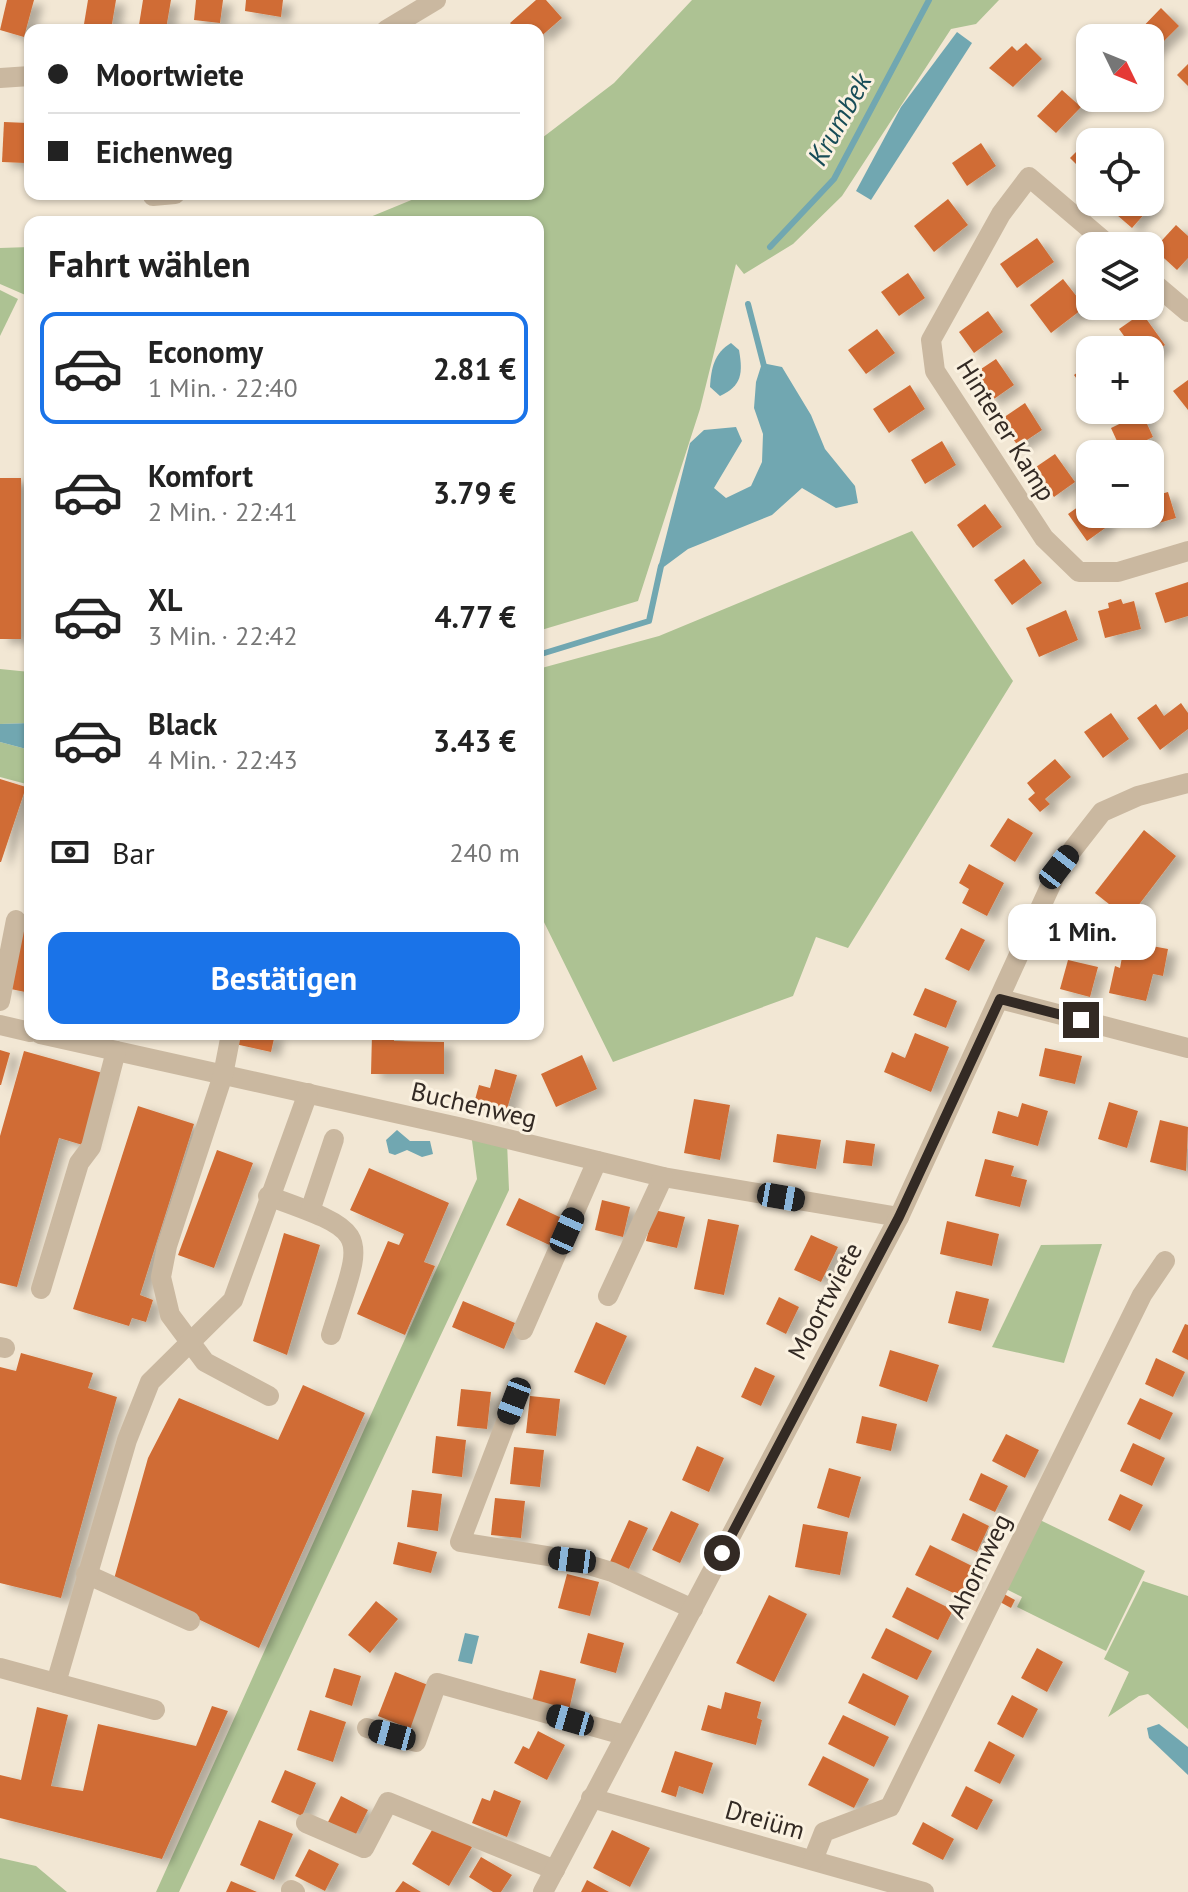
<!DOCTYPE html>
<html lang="de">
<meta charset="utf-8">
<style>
:root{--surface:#fff;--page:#f6f6f6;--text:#222;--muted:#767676;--line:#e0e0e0;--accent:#1a73e8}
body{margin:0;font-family:"PT Sans",sans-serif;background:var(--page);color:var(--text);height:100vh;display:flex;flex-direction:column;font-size:30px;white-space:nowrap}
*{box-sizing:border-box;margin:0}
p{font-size:26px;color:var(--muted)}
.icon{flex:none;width:44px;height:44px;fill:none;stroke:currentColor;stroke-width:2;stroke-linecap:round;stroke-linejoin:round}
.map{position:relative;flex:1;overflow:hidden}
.drawer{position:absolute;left:24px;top:216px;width:520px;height:824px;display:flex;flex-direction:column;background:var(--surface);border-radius:16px;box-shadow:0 2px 6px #0004}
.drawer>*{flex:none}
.guide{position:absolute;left:24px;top:24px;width:520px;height:176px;border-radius:16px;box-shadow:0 2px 6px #0004;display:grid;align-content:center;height:176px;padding:0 24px;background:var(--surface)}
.needle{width:52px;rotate:133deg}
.fabs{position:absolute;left:1076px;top:24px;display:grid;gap:16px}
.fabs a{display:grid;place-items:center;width:88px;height:88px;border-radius:16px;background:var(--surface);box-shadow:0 2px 6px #0004;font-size:40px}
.end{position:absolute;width:36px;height:36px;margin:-18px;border:10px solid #332a24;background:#fff;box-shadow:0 0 0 4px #fff}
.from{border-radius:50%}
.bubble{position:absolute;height:56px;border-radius:16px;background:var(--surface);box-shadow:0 2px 6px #0004;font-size:26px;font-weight:700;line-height:56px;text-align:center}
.car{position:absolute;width:24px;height:48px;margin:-24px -12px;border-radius:10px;box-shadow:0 0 6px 2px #0007;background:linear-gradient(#222 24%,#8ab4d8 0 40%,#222 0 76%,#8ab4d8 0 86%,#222 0)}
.guide b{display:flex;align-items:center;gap:28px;height:76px;font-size:30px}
.guide b+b{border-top:2px solid var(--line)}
.guide i{width:20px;height:20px;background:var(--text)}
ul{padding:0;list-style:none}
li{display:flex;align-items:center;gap:24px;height:112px;margin:0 16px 12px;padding:0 8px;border:4px solid transparent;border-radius:16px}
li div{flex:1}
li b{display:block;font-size:30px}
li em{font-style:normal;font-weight:700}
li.selected{border-color:var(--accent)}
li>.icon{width:72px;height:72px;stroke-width:1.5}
h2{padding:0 24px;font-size:36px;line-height:96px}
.pay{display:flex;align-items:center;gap:20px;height:88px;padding:0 24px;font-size:30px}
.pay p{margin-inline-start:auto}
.button{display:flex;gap:16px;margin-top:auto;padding:16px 24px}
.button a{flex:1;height:92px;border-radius:16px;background:var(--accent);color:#fff;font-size:32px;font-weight:700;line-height:92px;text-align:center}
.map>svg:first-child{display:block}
.green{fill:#adc293}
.water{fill:#71a7b1}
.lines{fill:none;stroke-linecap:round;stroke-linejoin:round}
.stream{stroke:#71a7b1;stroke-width:6}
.building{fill:#d06c34;filter:url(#shadow)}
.minor{stroke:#cab8a0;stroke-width:20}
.route{stroke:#332a24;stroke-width:10}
.labels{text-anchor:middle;stroke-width:6;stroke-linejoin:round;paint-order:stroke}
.street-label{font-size:26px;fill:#332a24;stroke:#faf1e0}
.water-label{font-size:28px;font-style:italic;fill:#174c57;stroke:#faf1e0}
</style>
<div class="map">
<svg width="1188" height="1892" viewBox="0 0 1188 1892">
<defs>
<filter id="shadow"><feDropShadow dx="9" dy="5" stdDeviation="4" flood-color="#0004"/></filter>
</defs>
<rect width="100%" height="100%" fill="#f2e7d4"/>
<!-- green -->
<g class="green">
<polygon points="692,0 999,0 976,24 951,29 842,196 793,244 744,274 736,264 700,409 638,601 538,631 538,222 358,222 426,194 538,194 538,141 614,83"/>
<polygon points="30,247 30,297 0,284 0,248"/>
<polygon points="0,290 18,299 0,336"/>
<polygon points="912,531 1013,681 848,948 816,937 793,996 613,1062 538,910 538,669 659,636"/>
<polygon points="0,669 30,672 30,723 0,724"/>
<polygon points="0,742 30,750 30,785 0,777"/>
<polygon points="471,1133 507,1142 509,1190 179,1892 156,1892 477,1179"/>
<polygon points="1102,1244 1064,1363 992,1347 1041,1245"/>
<polygon points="1040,1520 1145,1571 1106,1651 1017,1607 1022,1597 1006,1589"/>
<polygon points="1143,1581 1188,1596 1188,1729 1148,1694 1139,1696 1108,1717 1129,1672 1104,1659"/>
<polygon points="0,1858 36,1866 67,1892 0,1892"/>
</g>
<!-- water -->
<g class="water">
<polygon points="957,32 972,43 871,200 856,191 901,107"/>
<path d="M731 343 739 350C743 373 742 386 720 396L710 387C711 369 714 353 731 343Z"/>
<polygon points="762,363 782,367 811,415 825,449 855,486 858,503 836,508 802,488 772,515 688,549 657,572 690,443 704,430 736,427 742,441 714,488 726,498 751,486 762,462 763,434 754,408 756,382"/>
<polygon points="30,723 30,750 0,742 0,724"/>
<polygon points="397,1130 410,1141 430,1141 433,1154 422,1157 407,1150 395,1155 389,1153 386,1140"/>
<polygon points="465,1633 479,1636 472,1664 458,1661"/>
<polygon points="1159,1724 1188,1747 1188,1775 1149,1738 1147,1728"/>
</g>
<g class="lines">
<!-- stream -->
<g class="stream">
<polyline points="770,247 834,179 929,0"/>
<polyline points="748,304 765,370"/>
<polyline points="538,655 649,621 661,566"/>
</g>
</g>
<!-- building -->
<g class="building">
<polygon points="7,0 34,0 24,37 0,30"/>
<polygon points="88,0 116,0 111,30 83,30"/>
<polygon points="143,0 171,0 166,29 139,25"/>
<polygon points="196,0 223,0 220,23 194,20"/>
<polygon points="246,0 283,0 281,17 245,11"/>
<polygon points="536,0 546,0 562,18 538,39 538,30 516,30 510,23"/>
<polygon points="1161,8 1179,26 1152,53 1150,38 1134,36"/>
<polygon points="1026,43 1042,59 1013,87 989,68 1012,46 1017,51"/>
<polygon points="1188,64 1188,86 1177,75"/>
<polygon points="1062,90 1081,107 1056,133 1037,116"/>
<polygon points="4,122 28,123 26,163 2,162"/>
<polygon points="1097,131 1109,142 1090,142 1090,178 1070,158"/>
<polygon points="981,143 996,166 967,186 952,163"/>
<polygon points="948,199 968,225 934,252 914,226"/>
<polygon points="1150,200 1154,203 1132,228 1102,202"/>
<polygon points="1176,225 1188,236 1188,258 1177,270 1154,249"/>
<polygon points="1037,238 1054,262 1017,288 1000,264"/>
<polygon points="908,273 925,298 899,316 881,292"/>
<polygon points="1063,279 1085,307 1051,333 1030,305"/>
<polygon points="988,311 1003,332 974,353 959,332"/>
<polygon points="1142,313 1165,345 1150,356 1150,350 1134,350 1119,329"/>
<polygon points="877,329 895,353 866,374 848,350"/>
<polygon points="996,359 1014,385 991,401 972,375"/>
<polygon points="1090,363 1090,397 1074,375"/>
<polygon points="1188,380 1188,410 1173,391"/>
<polygon points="910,385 925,409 889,433 873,409"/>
<polygon points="1025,403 1042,430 1018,446 1000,420"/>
<polygon points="1142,413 1153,437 1122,452 1111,428"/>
<polygon points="942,441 956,465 925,484 911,460"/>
<polygon points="1055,454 1075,482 1054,497 1033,469"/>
<rect x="0" y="478" width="21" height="161"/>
<polygon points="1168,492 1176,518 1145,527 1141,514 1150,514 1150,497"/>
<polygon points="1089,499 1090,514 1099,514 1108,526 1087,541 1068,514"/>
<polygon points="985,504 1002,527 973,548 957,525"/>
<polygon points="1024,559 1042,583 1012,605 994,580"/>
<polygon points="1188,582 1188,616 1165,623 1155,593"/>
<polygon points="1121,599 1123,604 1134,601 1141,629 1105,638 1098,611 1109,608 1108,603"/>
<polygon points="1066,610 1078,640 1039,657 1026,628"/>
<polygon points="1181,703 1188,713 1188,729 1160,750 1137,718 1156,704 1164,716"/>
<polygon points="1111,713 1129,739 1103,758 1084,732"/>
<polygon points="1055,759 1071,777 1045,799 1050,804 1040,812 1028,799 1035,793 1027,783"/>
<polygon points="0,779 26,787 1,862 0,862"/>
<polygon points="1008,818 1033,833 1015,862 990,846"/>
<polygon points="1144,830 1176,856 1128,919 1095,893"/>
<polygon points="969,864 1004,883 987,916 962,903 969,889 959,883"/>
<polygon points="30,890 30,993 6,988"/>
<polygon points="961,928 985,940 969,971 945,959"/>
<polygon points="1125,941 1168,949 1163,976 1153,974 1146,1001 1109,993 1115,966 1120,968"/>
<polygon points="1068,960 1098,967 1090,997 1060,989"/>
<polygon points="925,988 957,1001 946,1028 913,1015"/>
<polygon points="915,1033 949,1047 931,1092 884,1072 892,1052 905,1058"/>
<polygon points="237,1034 275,1034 271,1052 235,1044"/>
<polygon points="372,1034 395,1034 394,1041 444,1042 444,1074 371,1074"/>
<polygon points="1045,1048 1082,1056 1075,1084 1039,1076"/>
<polygon points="0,1050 10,1053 1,1085 0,1085"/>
<polygon points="24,1051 106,1074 86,1146 59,1138 17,1287 0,1283 0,1136"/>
<polygon points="582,1055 597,1089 556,1107 541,1074"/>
<polygon points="495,1069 517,1075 505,1116 473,1107 479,1085 490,1088"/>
<polygon points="694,1099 730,1105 720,1160 684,1153"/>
<polygon points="1109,1102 1138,1111 1127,1148 1098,1139"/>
<polygon points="1022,1103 1048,1111 1038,1146 992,1133 998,1111 1018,1117"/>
<polygon points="138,1106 194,1124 140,1295 153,1300 146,1322 132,1318 129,1326 73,1309"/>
<polygon points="1160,1120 1188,1127 1186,1171 1150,1162"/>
<polygon points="777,1134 821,1140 816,1169 773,1162"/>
<polygon points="846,1140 875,1144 872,1166 843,1163"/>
<polygon points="217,1150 253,1163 214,1268 178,1255"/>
<polygon points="985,1159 1014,1166 1011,1176 1027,1180 1020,1207 975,1196"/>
<polygon points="369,1168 449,1203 424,1262 435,1266 405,1335 357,1314 388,1241 399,1245 404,1234 350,1210"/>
<polygon points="519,1198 568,1221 556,1248 506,1225"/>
<polygon points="602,1200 630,1207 623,1237 595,1230"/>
<polygon points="654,1210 685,1217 677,1248 646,1241"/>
<polygon points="708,1219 739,1225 724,1295 694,1289"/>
<polygon points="947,1221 999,1234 992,1266 940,1254"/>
<polygon points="284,1233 320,1245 287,1355 253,1341"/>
<polygon points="811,1235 838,1247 821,1282 794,1270"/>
<polygon points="956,1291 989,1299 981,1331 948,1323"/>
<polygon points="779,1297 799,1307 786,1334 766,1324"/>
<polygon points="463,1301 515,1323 504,1349 452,1327"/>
<polygon points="596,1322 627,1336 605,1385 574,1372"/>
<polygon points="1185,1324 1188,1325 1188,1360 1172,1352"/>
<polygon points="890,1350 939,1365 927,1402 879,1386"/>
<polygon points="21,1353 93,1373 88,1388 117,1397 61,1598 0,1583 0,1367 16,1371"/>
<polygon points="1156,1358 1185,1372 1173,1397 1145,1384"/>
<polygon points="755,1367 775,1376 761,1406 741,1397"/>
<polygon points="303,1385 365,1413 259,1648 114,1579 148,1458 179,1398 278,1440"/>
<polygon points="461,1389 491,1392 487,1429 457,1426"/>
<polygon points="530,1396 560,1399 556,1436 526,1433"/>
<polygon points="1140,1398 1173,1413 1160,1440 1127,1424"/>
<polygon points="862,1416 897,1424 891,1451 856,1443"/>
<polygon points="1006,1434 1039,1450 1025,1478 992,1461"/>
<polygon points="436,1436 466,1440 462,1477 432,1473"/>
<polygon points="1133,1443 1165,1458 1152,1486 1120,1471"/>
<polygon points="697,1446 724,1458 709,1492 682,1480"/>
<polygon points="514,1447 544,1450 540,1487 510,1484"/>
<polygon points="829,1468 861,1477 849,1518 817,1508"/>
<polygon points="981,1473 1008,1486 995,1512 969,1500"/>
<polygon points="412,1490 442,1494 438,1531 407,1527"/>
<polygon points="1120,1494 1143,1505 1130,1531 1108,1520"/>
<polygon points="495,1498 525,1501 521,1538 491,1535"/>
<polygon points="671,1511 699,1524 680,1563 652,1550"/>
<polygon points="963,1513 989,1526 977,1552 951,1540"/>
<polygon points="629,1520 648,1528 627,1573 609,1564"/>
<polygon points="803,1524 848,1532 840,1575 795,1567"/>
<polygon points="398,1542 437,1552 431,1573 393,1564"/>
<polygon points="930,1545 976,1568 962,1597 915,1575"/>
<polygon points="567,1574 599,1582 590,1616 558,1608"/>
<polygon points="907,1587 953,1610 938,1640 892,1617"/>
<polygon points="1004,1594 1015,1600 1011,1608 1000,1602"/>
<polygon points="769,1595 807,1614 774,1682 736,1663"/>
<polygon points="376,1601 398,1619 370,1653 348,1635"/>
<polygon points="886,1628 932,1651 917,1680 871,1658"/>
<polygon points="588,1633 624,1643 616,1673 580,1663"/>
<polygon points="1037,1648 1063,1662 1047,1692 1021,1678"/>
<polygon points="334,1668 361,1676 352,1706 325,1697"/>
<polygon points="540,1670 576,1679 569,1710 532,1701"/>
<polygon points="395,1672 428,1685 411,1729 378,1716"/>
<polygon points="863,1673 909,1696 895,1726 848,1703"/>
<polygon points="725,1692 761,1702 757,1718 762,1720 756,1745 701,1730 708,1705 721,1709"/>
<polygon points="1012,1695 1038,1709 1023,1738 997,1724"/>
<polygon points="212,1706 228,1711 162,1859 0,1818 0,1775 21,1780 37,1707 68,1715 51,1786 83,1791 98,1724 196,1746"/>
<polygon points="310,1710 346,1722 333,1762 297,1750"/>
<polygon points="843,1715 889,1737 874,1767 828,1744"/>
<polygon points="538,1731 565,1745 547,1780 514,1763 523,1746 529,1749"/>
<polygon points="989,1741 1015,1755 1000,1784 974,1771"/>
<polygon points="675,1751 713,1763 703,1794 679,1786 676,1797 661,1792"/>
<polygon points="823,1756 869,1779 854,1808 808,1785"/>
<polygon points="285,1770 316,1783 302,1816 271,1802"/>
<polygon points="966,1786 993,1800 977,1830 951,1816"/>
<polygon points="494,1790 521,1801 507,1837 472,1823 482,1798 490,1801"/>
<polygon points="341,1796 368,1810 355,1836 328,1822"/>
<polygon points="259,1820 293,1834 274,1880 240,1865"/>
<polygon points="923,1822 954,1839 943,1860 912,1844"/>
<polygon points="435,1825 472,1847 449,1886 412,1864"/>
<polygon points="612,1830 650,1848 630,1887 593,1868"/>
<polygon points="309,1849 339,1864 325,1891 295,1876"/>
<polygon points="481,1857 512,1875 501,1892 493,1892 469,1877"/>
<polygon points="587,1880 609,1892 581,1892"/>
<polygon points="231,1881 257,1892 226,1892"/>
<polygon points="403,1881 421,1892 395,1892"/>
</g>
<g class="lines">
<!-- minor -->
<g class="minor">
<polyline points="386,30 436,0"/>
<polyline points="0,78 30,76"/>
<polyline points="153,196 175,194"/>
<polyline points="1110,246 1029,177 1001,214 931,340 935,371 1044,538 1079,572 1118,572 1188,551"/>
<polyline points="1150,280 1188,312"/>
<polyline points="1000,999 1188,1048"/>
<polyline points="0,1001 16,920"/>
<polyline points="0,1025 30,1032"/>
<polyline points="40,1034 467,1129 663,1177 899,1217"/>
<polyline points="231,1034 223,1075 167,1246 161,1277 170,1315 205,1362 269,1396"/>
<path d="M268 1196C375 1234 363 1232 331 1335"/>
<polyline points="310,1211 334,1139"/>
<polyline points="41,1289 79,1163 91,1147 116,1051"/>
<polyline points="608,1296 663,1177"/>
<polyline points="523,1330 597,1161"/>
<polyline points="0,1347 5,1348"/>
<polyline points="514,1401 460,1542 572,1560 612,1572 693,1609"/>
<polyline points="86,1574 190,1621"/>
<polyline points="0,1668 155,1710"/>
<polyline points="56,1683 127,1440 150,1382 233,1300 308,1093"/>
<polyline points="367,1728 416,1742 437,1683 624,1735"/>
<polyline points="591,1798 924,1892"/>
<polyline points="306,1823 364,1848 388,1802 555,1870"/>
<polyline points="813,1860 824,1832 890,1807 1142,1295 1165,1261"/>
<polyline points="291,1890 295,1892"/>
<polyline points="543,1892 899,1217 1059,867 1102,812 1138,796 1188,783"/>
</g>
</g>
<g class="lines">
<!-- route -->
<polyline class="route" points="722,1553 899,1217 1000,999 1081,1020"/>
</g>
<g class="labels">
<!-- street labels -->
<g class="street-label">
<text transform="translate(1006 430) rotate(58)" y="9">Hinterer Kamp</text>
<text transform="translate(474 1105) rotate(13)" y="9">Buchenweg</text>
<text transform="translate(825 1301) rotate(-62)" y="9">Moortwiete</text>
<text transform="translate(979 1566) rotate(-64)" y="9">Ahornweg</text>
<text transform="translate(765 1820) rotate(16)" y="9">Dreiüm</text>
</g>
<!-- water labels -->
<g class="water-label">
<text transform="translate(839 119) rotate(-61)" y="10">Krumbek</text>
</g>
</g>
</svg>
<div class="fabs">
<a><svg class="needle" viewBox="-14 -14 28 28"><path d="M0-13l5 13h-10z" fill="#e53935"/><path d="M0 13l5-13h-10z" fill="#767676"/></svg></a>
<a><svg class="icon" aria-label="locate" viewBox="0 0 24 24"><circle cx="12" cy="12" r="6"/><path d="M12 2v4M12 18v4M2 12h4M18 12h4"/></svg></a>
<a><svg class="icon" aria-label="layers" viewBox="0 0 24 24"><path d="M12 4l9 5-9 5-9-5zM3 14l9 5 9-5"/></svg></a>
<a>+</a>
<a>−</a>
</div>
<i class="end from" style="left:722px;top:1553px"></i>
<i class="end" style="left:1081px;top:1020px"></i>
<div class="bubble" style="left:1008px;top:904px;width:148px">1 Min.</div>
<i class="car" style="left:1059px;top:867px;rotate:38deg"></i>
<i class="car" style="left:781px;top:1197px;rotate:100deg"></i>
<i class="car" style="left:567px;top:1231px;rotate:24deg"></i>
<i class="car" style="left:514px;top:1401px;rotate:201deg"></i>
<i class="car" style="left:572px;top:1560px;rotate:277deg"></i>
<i class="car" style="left:570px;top:1720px;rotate:286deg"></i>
<i class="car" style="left:392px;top:1735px;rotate:285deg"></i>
<div class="guide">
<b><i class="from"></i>Moortwiete</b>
<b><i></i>Eichenweg</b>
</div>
<section class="drawer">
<h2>Fahrt wählen</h2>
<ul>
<li class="selected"><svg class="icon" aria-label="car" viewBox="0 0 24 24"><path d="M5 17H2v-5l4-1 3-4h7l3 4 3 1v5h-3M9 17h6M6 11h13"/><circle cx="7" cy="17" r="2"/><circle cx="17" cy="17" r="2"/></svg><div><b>Economy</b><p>1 Min. · 22:40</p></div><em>2.81 €</em></li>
<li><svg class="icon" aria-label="car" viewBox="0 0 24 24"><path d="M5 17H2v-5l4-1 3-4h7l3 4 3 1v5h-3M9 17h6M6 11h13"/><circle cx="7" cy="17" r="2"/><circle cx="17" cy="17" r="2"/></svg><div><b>Komfort</b><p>2 Min. · 22:41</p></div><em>3.79 €</em></li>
<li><svg class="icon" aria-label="car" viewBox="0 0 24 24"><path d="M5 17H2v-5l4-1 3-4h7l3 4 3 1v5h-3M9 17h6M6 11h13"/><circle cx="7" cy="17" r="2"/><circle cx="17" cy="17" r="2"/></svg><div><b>XL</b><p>3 Min. · 22:42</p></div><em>4.77 €</em></li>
<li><svg class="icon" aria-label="car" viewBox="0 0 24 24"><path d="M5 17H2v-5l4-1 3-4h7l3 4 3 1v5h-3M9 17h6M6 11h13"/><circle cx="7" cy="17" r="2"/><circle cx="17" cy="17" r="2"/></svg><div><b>Black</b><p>4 Min. · 22:43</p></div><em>3.43 €</em></li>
</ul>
<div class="pay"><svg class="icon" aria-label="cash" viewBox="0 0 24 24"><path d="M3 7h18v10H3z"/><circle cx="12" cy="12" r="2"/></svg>Bar<p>240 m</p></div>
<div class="button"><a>Bestätigen</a></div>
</section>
</div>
